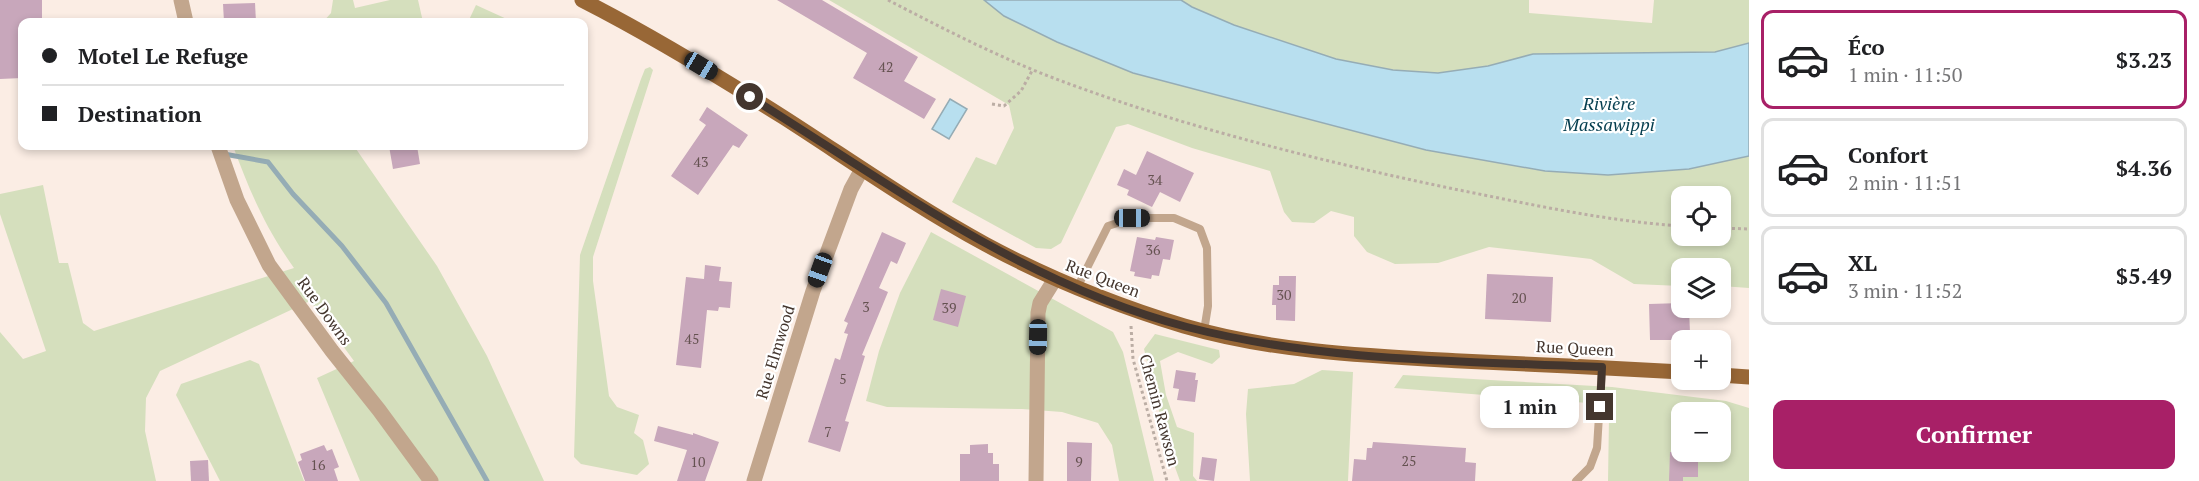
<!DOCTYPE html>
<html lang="fr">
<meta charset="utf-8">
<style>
:root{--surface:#fff;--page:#f2f2f2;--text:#202124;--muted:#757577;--line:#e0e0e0;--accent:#a82067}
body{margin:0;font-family:"PT Serif",serif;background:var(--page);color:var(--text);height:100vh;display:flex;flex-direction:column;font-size:22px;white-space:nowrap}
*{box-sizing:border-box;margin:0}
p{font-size:20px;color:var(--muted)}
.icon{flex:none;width:33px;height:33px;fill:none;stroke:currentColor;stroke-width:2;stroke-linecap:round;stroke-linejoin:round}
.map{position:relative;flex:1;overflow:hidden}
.panel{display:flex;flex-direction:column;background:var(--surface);width:450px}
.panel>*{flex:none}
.top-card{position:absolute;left:18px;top:18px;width:570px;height:132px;border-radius:12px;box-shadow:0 3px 9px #0003;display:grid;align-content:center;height:132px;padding:0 24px;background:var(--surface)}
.buttons{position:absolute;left:1671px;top:186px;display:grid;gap:12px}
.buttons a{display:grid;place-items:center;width:60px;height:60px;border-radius:12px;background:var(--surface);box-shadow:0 3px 9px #0003;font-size:30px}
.end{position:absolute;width:27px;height:27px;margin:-14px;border:8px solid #44362e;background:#fff;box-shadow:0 0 0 3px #fff}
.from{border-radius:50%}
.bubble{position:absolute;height:42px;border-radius:12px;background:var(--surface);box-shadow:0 3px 9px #0003;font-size:20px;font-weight:700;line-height:42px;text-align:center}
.car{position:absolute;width:18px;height:36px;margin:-18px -9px;border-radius:8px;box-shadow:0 0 4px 2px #0007;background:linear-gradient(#222 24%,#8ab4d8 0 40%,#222 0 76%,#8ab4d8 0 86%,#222 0)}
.top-card b{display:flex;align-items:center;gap:21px;height:57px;font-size:22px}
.top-card b+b{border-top:2px solid var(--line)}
.top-card i{width:15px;height:15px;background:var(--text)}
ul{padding:10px 0 0;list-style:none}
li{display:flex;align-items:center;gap:18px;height:99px;margin:0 12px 9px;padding:0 12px;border:3px solid var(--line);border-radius:12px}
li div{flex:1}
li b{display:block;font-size:22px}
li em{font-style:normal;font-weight:700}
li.active{border-color:var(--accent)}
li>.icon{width:54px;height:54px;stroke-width:1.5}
.button{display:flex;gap:12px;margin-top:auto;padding:12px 24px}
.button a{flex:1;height:69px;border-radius:12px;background:var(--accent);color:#fff;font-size:24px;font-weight:700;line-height:69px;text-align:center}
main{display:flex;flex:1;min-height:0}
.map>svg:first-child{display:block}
.green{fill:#d5dfbd;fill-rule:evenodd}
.water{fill:#b8dfef;stroke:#95acb5;stroke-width:1.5}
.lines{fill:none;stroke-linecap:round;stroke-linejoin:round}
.stream{stroke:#95acb5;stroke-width:5}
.building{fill:#c8a7bb}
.path{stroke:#bbada4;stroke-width:3;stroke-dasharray:3 3;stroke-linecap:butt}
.lane{stroke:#c2a68d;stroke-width:8}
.street{stroke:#c2a68d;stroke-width:15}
.primary{stroke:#986736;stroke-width:15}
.route{stroke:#44362e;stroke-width:8}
.labels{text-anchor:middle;stroke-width:4.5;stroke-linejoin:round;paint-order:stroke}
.number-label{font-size:14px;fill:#655251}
.street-label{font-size:16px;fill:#44362e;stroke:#fff}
.water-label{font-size:18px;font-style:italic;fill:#053e4f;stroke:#fff}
</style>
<main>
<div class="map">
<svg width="1749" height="481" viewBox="0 0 1749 481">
<rect width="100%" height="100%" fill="#fbede4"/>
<!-- green -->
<g class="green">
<polygon points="333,0 353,0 355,8 390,0 418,0 423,22 323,22 331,13"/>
<path d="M829 0H984L1005 16 1057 42 1133 73 1426 150 1545 171 1608 175 1689 169 1749 156V288L1721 286 1720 268H1682L1681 286 1634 284 1591 259 1489 247 1438 263 1395 264 1367 252 1354 236V217L1331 211 1314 223 1292 222 1284 212 1270 171 1192 148 1128 124 1116 127 1061 243 1051 249 1036 248 952 202 976 157 996 165 1014 128 1009 105ZM1682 196H1720V236H1682Z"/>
<polygon points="1181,0 1529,0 1529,13 1652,23 1654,0 1749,0 1749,43 1715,52 1533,54 1489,66 1438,73 1393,70 1336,59 1234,25 1192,7"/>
<polygon points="476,5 513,22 468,22"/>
<polygon points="650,67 653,70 593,257 593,281 609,396 617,407 639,415 634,433 643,440 649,464 637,475 581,464 574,457 580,255 641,79 645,69"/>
<path d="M233 146H354L437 266 487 356 544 481H360L317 378 354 361 310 301 160 371 146 398 145 431 156 481H0V332L23 359 46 351 0 214V194L43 185 59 263H68L83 323 94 331 294 268C265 227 250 192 233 146Z"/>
<polygon points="931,232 1113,332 1123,352 1154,481 1119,481 1112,445 1098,423 1062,412 1022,409 887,407 866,401 879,351 900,293"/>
<polygon points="1155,334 1219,350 1220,357 1212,364 1178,352 1160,361 1166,395 1177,427 1194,433 1193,476 1197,481 1180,481 1168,448 1144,349"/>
<polygon points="250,360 259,364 304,481 220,481 176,395 181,384"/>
<polygon points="1322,370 1353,372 1348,481 1250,481 1246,414 1248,389 1294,384"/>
<path d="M1403 375 1612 387 1726 401 1749 408V481H1608L1609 418 1588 403 1394 388ZM1682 412H1720V452H1682Z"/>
</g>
<!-- water -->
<g class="water">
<polygon points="984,0 1181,0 1192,7 1234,25 1336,59 1393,70 1438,73 1488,66 1533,54 1715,52 1749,43 1749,156 1689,169 1608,175 1545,171 1426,150 1133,73 1057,42 1004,16"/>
<polygon points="950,99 967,109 949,139 932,129"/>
</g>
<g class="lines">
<!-- stream -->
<polyline class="stream" points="224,154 268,162 293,194 342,246 386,303 487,481"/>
</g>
<!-- building -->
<g class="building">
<polygon points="0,0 42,0 42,22 22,22 22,78 0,79"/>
<polygon points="777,0 822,0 918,57 904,81 936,99 924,119 853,78 867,53"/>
<polygon points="255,3 256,22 224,22 223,4"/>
<polygon points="707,107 748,135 739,148 733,145 698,195 671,176 706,125 699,120"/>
<polygon points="389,146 417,146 420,164 393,169"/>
<polygon points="1147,151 1194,173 1180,202 1160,192 1152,207 1127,195 1129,190 1117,185 1124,169 1136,175"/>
<polygon points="882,232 906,243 897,264 891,261 879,288 888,292 862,355 865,356 845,421 849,422 840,452 808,442 835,358 840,360 848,334 844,333 848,323 844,321"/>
<polygon points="1137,237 1155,240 1156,237 1174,240 1170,260 1163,259 1159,276 1152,275 1151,279 1134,276 1135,272 1130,271"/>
<polygon points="705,265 721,267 719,281 732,282 730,308 719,307 718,311 707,310 701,368 676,365 686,277 704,279"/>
<polygon points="1487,274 1553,277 1551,322 1485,319"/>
<polygon points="1279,276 1296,276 1295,321 1276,320 1276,305 1272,305 1273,285 1279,285"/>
<polygon points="941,289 966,296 958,327 933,320"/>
<polygon points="1682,303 1682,308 1689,308 1690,333 1677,334 1677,340 1650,340 1649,304"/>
<polygon points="1176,370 1196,373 1195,380 1198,380 1195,402 1177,400 1179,389 1173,388"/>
<polygon points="658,426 693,435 693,433 719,442 705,481 677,481 687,450 654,441"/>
<polygon points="1067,442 1092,443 1091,481 1067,481"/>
<polygon points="1373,442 1466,448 1465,462 1476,463 1475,481 1352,481 1354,459 1366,460 1367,448 1372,448"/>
<polygon points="988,444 988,453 993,453 993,464 999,464 999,481 960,481 960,454 970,454 970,445"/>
<polygon points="324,445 327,451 332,449 339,467 334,469 338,481 305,481 298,462 302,460 300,454"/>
<polygon points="1670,452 1698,452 1698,477 1683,477 1683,481 1669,481"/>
<polygon points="1202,457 1217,459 1214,481 1199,479"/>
<polygon points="208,460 209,481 191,481 190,461"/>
</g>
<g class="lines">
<!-- path -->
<g class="path">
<path d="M888 0C942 28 998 57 1056 79 1184 127 1316 160 1449 188 1525 203 1603 221 1682 226"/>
<polyline points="992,104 1004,106 1021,91 1033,69"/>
<polyline points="1720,228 1749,229"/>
<polyline points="1131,326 1133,359 1167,481"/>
</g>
<!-- lane -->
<g class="lane">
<polyline points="1077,288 1108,226 1133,218 1174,218 1200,229 1207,248 1208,306 1204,331"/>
<polyline points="1576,481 1590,467 1597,448 1602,367"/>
</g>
<!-- street -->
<g class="street">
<polyline points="181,0 186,22"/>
<polyline points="218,146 237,200 269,265 332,351 379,410 431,481"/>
<polyline points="754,481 813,291 851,189 862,169"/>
<polyline points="1036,481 1038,313 1040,303 1055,279"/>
</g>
<!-- primary -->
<g class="primary">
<path d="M582 0C651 35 718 76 783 117 850 160 915 206 985 244 1048 278 1115 305 1184 326 1273 352 1368 356 1461 361 1535 364 1608 368 1682 372"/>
<polyline points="1720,375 1749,377"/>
</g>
</g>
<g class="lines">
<!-- route -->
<path class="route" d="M750 97C890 184 1025 285 1187 327 1323 362 1464 361 1602 367L1600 407"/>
</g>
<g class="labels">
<!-- number labels -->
<g class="number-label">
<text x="886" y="72">42</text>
<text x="701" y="167">43</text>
<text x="1155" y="185">34</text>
<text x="1153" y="255">36</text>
<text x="1284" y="300">30</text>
<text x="1519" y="303">20</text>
<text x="866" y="312">3</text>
<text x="949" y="313">39</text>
<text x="692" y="344">45</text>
<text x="843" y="384">5</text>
<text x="828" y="437">7</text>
<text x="1409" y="466">25</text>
<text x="698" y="467">10</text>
<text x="1079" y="467">9</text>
<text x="318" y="470">16</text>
</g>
<!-- street labels -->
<g class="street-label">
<text transform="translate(1103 278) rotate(21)" y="6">Rue Queen</text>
<text transform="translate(325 311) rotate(54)" y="6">Rue Downs</text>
<text transform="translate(1575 348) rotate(3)" y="6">Rue Queen</text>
<text transform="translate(775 352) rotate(-73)" y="6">Rue Elmwood</text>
<text transform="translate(1160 410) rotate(75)" y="6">Chemin Rawson</text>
</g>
<!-- water labels -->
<g class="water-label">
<text x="1609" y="110">Rivière<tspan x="1609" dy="21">Massawippi</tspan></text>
</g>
</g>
</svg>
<div class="buttons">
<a><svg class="icon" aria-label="locate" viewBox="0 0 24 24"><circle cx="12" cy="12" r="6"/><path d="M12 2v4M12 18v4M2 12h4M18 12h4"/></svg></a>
<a><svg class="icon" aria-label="layers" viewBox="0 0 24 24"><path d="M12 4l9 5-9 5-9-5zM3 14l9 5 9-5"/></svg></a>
<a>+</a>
<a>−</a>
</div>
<i class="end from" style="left:750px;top:97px"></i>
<i class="end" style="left:1600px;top:407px"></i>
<div class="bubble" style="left:1480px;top:386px;width:99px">1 min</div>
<i class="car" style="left:701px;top:66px;rotate:121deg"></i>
<i class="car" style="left:1132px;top:218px;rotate:90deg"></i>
<i class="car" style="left:820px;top:270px;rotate:200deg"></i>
<i class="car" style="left:1038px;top:337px;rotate:181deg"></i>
<div class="top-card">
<b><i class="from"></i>Motel Le Refuge</b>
<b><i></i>Destination</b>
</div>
</div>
<section class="panel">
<ul>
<li class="active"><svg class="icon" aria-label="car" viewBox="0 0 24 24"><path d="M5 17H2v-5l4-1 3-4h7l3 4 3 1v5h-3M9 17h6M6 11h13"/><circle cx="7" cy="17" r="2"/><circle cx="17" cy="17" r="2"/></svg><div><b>Éco</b><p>1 min · 11:50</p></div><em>$3.23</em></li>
<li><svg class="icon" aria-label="car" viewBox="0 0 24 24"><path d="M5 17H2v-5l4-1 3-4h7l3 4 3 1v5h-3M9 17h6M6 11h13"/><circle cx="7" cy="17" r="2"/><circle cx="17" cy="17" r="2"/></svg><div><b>Confort</b><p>2 min · 11:51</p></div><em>$4.36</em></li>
<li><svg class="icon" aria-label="car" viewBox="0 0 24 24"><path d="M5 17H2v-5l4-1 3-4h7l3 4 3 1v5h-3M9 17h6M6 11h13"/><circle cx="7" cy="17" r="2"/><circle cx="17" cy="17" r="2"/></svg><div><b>XL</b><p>3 min · 11:52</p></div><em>$5.49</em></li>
</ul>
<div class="button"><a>Confirmer</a></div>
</section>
</main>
